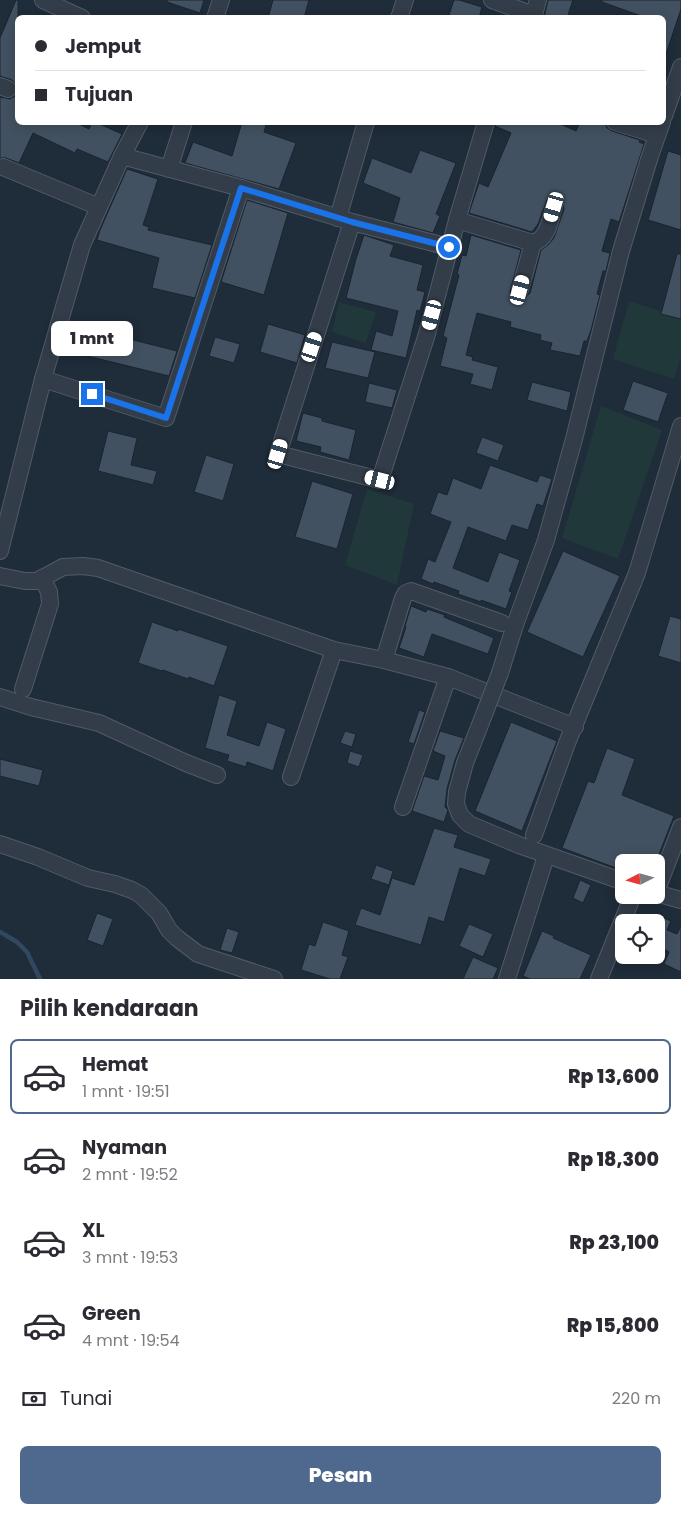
<!DOCTYPE html>
<html lang="id">
<meta charset="utf-8">
<style>
:root{--surface:#fff;--page:#f2f2f3;--text:#2b2b33;--muted:#7c7c81;--line:#e1e1e2;--accent:#4f698e}
body{margin:0;font-family:Poppins,sans-serif;background:var(--page);color:var(--text);height:100vh;display:flex;flex-direction:column;font-size:19px;white-space:nowrap}
*{box-sizing:border-box;margin:0}
p{font-size:16px;color:var(--muted)}
.icon{flex:none;width:28px;height:28px;fill:none;stroke:currentColor;stroke-width:2;stroke-linecap:round;stroke-linejoin:round}
.map{position:relative;height:979px;overflow:hidden}
.sheet{display:flex;flex-direction:column;background:var(--surface);flex:1}
.sheet>*{flex:none}
.hud{position:absolute;left:15px;top:15px;width:651px;height:110px;border-radius:8px;box-shadow:0 2px 12px #0003;display:grid;align-content:center;height:110px;padding:0 20px;background:var(--surface)}
.needle{width:32px;rotate:264deg}
.fabs{position:absolute;left:615px;top:854px;display:grid;gap:10px}
.fabs a{display:grid;place-items:center;width:50px;height:50px;border-radius:8px;background:var(--surface);box-shadow:0 2px 12px #0003;font-size:25px}
.end{position:absolute;width:22px;height:22px;margin:-11px;border:6px solid #1a73e8;background:#fff;box-shadow:0 0 0 2px #fff}
.from{border-radius:50%}
.bubble{position:absolute;height:35px;border-radius:8px;background:var(--surface);box-shadow:0 2px 12px #0003;font-size:16px;font-weight:800;line-height:35px;text-align:center}
.car{position:absolute;width:15px;height:30px;margin:-15px -8px;border-radius:6px;box-shadow:0 0 4px 1px #0007;background:linear-gradient(#fff 24%,#345 0 40%,#fff 0 76%,#345 0 86%,#fff 0)}
.hud b{display:flex;align-items:center;gap:18px;height:48px;font-size:19px}
.hud b+b{border-top:1px solid var(--line)}
.hud i{width:12px;height:12px;background:var(--text)}
ul{padding:0;list-style:none}
li{display:flex;align-items:center;gap:15px;height:75px;margin:0 10px 8px;padding:0 10px;border:2px solid transparent;border-radius:8px}
li div{flex:1}
li b{display:block;font-size:19px}
li em{font-style:normal;font-weight:800}
li.active{border-color:var(--accent)}
li>.icon{width:45px;height:45px;stroke-width:1.5}
h2{padding:0 20px;font-size:22px;line-height:60px}
.pay{display:flex;align-items:center;gap:12px;height:55px;padding:0 20px;font-size:19px}
.pay p{margin-inline-start:auto}
.primary-button{display:flex;gap:10px;margin-top:auto;padding:10px 20px}
.primary-button a{flex:1;height:58px;border-radius:8px;background:var(--accent);color:#fff;font-size:20px;font-weight:800;line-height:58px;text-align:center}
.map>svg:first-child{display:block}
.green{fill:#21383a}
.lines{fill:none;stroke-linecap:round;stroke-linejoin:round}
.stream{stroke:#314861;stroke-width:4.5}
.building{fill:#425161;stroke:#1a2430}
.minor-casing{stroke:#505b67;stroke-width:18}
.minor{stroke:#333d49;stroke-width:16}
.minor-bridge-casing{stroke:#505b67;stroke-width:18;stroke-linecap:butt}
.minor-bridge{stroke:#333d49;stroke-width:16}
.route{stroke:#1a73e8;stroke-width:6}
</style>
<div class="map">
<svg width="681" height="979" viewBox="0 0 681 979">
<rect width="100%" height="100%" fill="#1f2c39"/>
<!-- green -->
<g class="green">
<polygon points="629,301 681,318 681,357 674,379 613,359"/>
<polygon points="339,302 376,312 366,343 332,332"/>
<polygon points="601,406 662,430 618,559 562,538"/>
<polygon points="367,489 414,504 397,585 345,565"/>
</g>
<g class="lines">
<!-- stream -->
<polyline class="stream" points="0,932 17,942 27,952 40,979"/>
</g>
<!-- building -->
<g class="building">
<polygon points="16,0 18,0 18,86 12,80 0,76 0,38"/>
<polygon points="167,0 204,0 200,13 167,2"/>
<polygon points="273,0 309,0 304,18 268,18"/>
<polygon points="454,0 459,0 482,7 479,18 448,18"/>
<polygon points="548,0 573,0 567,18 544,18"/>
<polygon points="602,0 681,0 681,9 666,54 664,54 664,18 647,18 602,2"/>
<polygon points="17,92 18,122 75,122 89,129 92,122 95,122 122,134 108,162 77,149 75,153 33,133 19,163 6,158 0,158 0,97 10,99 15,96"/>
<polygon points="242,122 258,122 266,125 264,132 296,143 279,189 185,163 193,142 232,156"/>
<polygon points="496,122 556,122 576,131 580,122 605,122 607,128 612,131 640,140 639,142 644,144 619,222 611,219 602,251 610,253 606,271 603,271 597,294 600,295 591,330 587,341 584,341 580,356 550,350 552,343 540,340 541,335 510,327 511,322 477,313 466,355 473,357 472,360 498,367 492,390 470,384 473,374 440,366 447,338 443,336 459,275 457,274 462,255 466,256 471,235 521,250 510,292 513,297 517,299 523,300 530,293 541,250 548,245 554,238 564,209 561,200 557,198 552,197 547,200 538,224 532,232 469,213 479,183 488,187 511,133 495,126"/>
<polygon points="420,150 456,163 436,214 440,216 433,233 393,222 400,198 363,183 372,158 411,173"/>
<polygon points="668,151 681,155 681,230 648,220"/>
<polygon points="127,169 158,179 143,225 149,227 148,230 212,245 195,298 152,288 159,258 97,240 100,230"/>
<polygon points="247,200 288,213 264,295 221,282"/>
<polygon points="364,235 394,245 390,256 423,265 417,290 425,292 420,311 417,310 406,358 371,350 376,331 392,336 398,311 346,298 356,259"/>
<polygon points="677,254 681,254 681,319 661,314"/>
<polygon points="268,324 305,335 297,363 260,352"/>
<polygon points="86,328 177,351 169,376 79,354"/>
<polygon points="215,337 240,344 234,363 209,356"/>
<polygon points="332,342 375,352 368,378 325,368"/>
<polygon points="633,381 668,393 658,422 623,410"/>
<polygon points="532,382 571,392 567,411 527,400"/>
<polygon points="369,383 397,390 392,408 365,402"/>
<polygon points="303,413 322,418 322,421 356,430 349,460 320,452 321,447 296,441"/>
<polygon points="108,431 137,438 131,465 157,471 153,485 98,471"/>
<polygon points="482,437 504,445 498,461 476,453"/>
<polygon points="206,455 234,464 223,501 194,492"/>
<polygon points="490,465 537,482 540,475 552,479 543,506 537,504 528,530 512,525 506,541 468,527 453,568 488,582 499,552 520,560 509,591 512,592 506,609 481,600 481,602 458,594 459,591 434,582 433,584 421,579 428,559 435,562 451,522 430,514 438,492 447,495 453,478 481,489"/>
<polygon points="312,481 353,494 337,549 295,537"/>
<polygon points="563,551 620,576 583,657 527,632"/>
<polygon points="411,606 426,612 427,609 445,615 444,617 494,638 488,654 432,634 424,657 399,648 406,627 405,626"/>
<polygon points="670,616 681,619 681,663 658,656"/>
<polygon points="152,622 178,631 178,629 228,646 214,686 189,677 188,679 163,670 162,671 138,663"/>
<polygon points="219,695 237,701 227,735 259,746 267,722 286,729 273,771 247,762 246,767 227,761 229,755 205,748"/>
<polygon points="419,710 425,712 414,744 408,742"/>
<polygon points="511,722 557,741 522,831 475,811"/>
<polygon points="345,731 356,734 352,747 340,743"/>
<polygon points="440,731 464,738 455,760 447,789 445,807 448,810 444,822 412,811 424,776 438,780 445,756 433,751"/>
<polygon points="607,748 635,759 622,795 674,816 656,862 624,862 624,871 562,848 588,781 594,783"/>
<polygon points="350,751 363,755 359,767 347,763"/>
<polygon points="0,759 43,770 39,786 0,776"/>
<polygon points="434,828 458,835 454,847 491,859 485,876 460,868 444,922 429,917 421,945 355,925 361,908 380,915 392,878 414,885"/>
<polygon points="376,865 393,871 389,885 371,879"/>
<polygon points="580,880 591,885 583,903 573,898"/>
<polygon points="97,913 113,919 103,946 87,940"/>
<polygon points="656,915 671,921 667,930 677,934 681,926 681,972 664,964 669,952 660,947 656,955"/>
<polygon points="323,922 349,931 342,955 348,957 340,979 330,979 301,970 309,944 315,946"/>
<polygon points="469,924 493,934 483,957 459,946"/>
<polygon points="227,928 239,932 232,953 220,950"/>
<polygon points="542,931 554,936 553,938 591,955 580,979 530,979 523,976"/>
<polygon points="473,957 498,968 493,979 463,979"/>
</g>
<g class="lines">
<defs>
<g id="minor">
<polyline points="43,0 82,18"/>
<polyline points="492,0 534,15"/>
<polyline points="215,18 221,0"/>
<polyline points="399,18 405,0"/>
<polyline points="533,18 538,0"/>
<polyline points="0,86 8,89"/>
<polyline points="664,116 681,67"/>
<polyline points="615,122 657,135"/>
<polyline points="122,156 241,188 352,222 449,247"/>
<polyline points="3,167 99,207"/>
<polyline points="169,169 184,122"/>
<polyline points="338,218 366,122"/>
<polyline points="457,220 533,243"/>
<polyline points="352,222 278,454 380,480 427,334 457,220 486,122"/>
<path d="M520 290 533 243C548 239 550 220 554 207"/>
<polyline points="43,379 166,418 241,188"/>
<polyline points="0,551 43,379 82,245 122,156 140,122"/>
<polyline points="0,576 25,581 37,581 63,567 83,566 98,568 334,650 384,660 448,677 575,727"/>
<polyline points="384,660 403,598 406,593 411,591 502,623"/>
<polyline points="500,673 515,625 546,540 574,439 621,251 650,156 662,122"/>
<polyline points="23,689 50,604 49,592 42,578"/>
<polyline points="0,697 31,707 99,723 186,763 217,775"/>
<polyline points="485,712 465,763 457,792 456,804 460,815 469,824 519,845 624,882"/>
<polyline points="291,777 334,650"/>
<polyline points="403,807 448,677"/>
<polyline points="534,835 567,743 637,573 681,426"/>
<polyline points="0,844 38,857 88,878 115,884 132,890 141,895 159,913 169,930 177,938 198,954 274,979"/>
<polyline points="656,892 681,827"/>
<polyline points="656,893 681,900"/>
<polyline points="507,979 546,856"/>
<polyline points="599,979 633,895"/>
</g>
</defs>
<!-- minor casing -->
<use href="#minor" class="minor-casing"/>
<!-- minor -->
<use href="#minor" class="minor"/>
<defs>
<polyline id="minor-bridge" points="485,712 500,673"/>
</defs>
<!-- minor-bridge casing -->
<use href="#minor-bridge" class="minor-bridge-casing"/>
<!-- minor-bridge -->
<use href="#minor-bridge" class="minor-bridge"/>
</g>
<g class="lines">
<!-- route -->
<polyline class="route" points="92,394 166,418 241,188 352,222 449,247"/>
</g>
</svg>
<div class="fabs">
<a><svg class="needle" viewBox="-14 -14 28 28"><path d="M0-13l5 13h-10z" fill="#e53935"/><path d="M0 13l5-13h-10z" fill="#7c7c81"/></svg></a>
<a><svg class="icon" aria-label="locate" viewBox="0 0 24 24"><circle cx="12" cy="12" r="6"/><path d="M12 2v4M12 18v4M2 12h4M18 12h4"/></svg></a>
</div>
<i class="end from" style="left:449px;top:247px"></i>
<i class="end" style="left:92px;top:394px"></i>
<div class="bubble" style="left:51px;top:321px;width:82px">1 mnt</div>
<i class="car" style="left:554px;top:207px;rotate:196deg"></i>
<i class="car" style="left:520px;top:290px;rotate:15deg"></i>
<i class="car" style="left:432px;top:315px;rotate:195deg"></i>
<i class="car" style="left:312px;top:347px;rotate:18deg"></i>
<i class="car" style="left:278px;top:454px;rotate:17deg"></i>
<i class="car" style="left:380px;top:480px;rotate:284deg"></i>
<div class="hud">
<b><i class="from"></i>Jemput</b>
<b><i></i>Tujuan</b>
</div>
</div>
<section class="sheet">
<h2>Pilih kendaraan</h2>
<ul>
<li class="active"><svg class="icon" aria-label="car" viewBox="0 0 24 24"><path d="M5 17H2v-5l4-1 3-4h7l3 4 3 1v5h-3M9 17h6M6 11h13"/><circle cx="7" cy="17" r="2"/><circle cx="17" cy="17" r="2"/></svg><div><b>Hemat</b><p>1 mnt · 19:51</p></div><em>Rp 13,600</em></li>
<li><svg class="icon" aria-label="car" viewBox="0 0 24 24"><path d="M5 17H2v-5l4-1 3-4h7l3 4 3 1v5h-3M9 17h6M6 11h13"/><circle cx="7" cy="17" r="2"/><circle cx="17" cy="17" r="2"/></svg><div><b>Nyaman</b><p>2 mnt · 19:52</p></div><em>Rp 18,300</em></li>
<li><svg class="icon" aria-label="car" viewBox="0 0 24 24"><path d="M5 17H2v-5l4-1 3-4h7l3 4 3 1v5h-3M9 17h6M6 11h13"/><circle cx="7" cy="17" r="2"/><circle cx="17" cy="17" r="2"/></svg><div><b>XL</b><p>3 mnt · 19:53</p></div><em>Rp 23,100</em></li>
<li><svg class="icon" aria-label="car" viewBox="0 0 24 24"><path d="M5 17H2v-5l4-1 3-4h7l3 4 3 1v5h-3M9 17h6M6 11h13"/><circle cx="7" cy="17" r="2"/><circle cx="17" cy="17" r="2"/></svg><div><b>Green</b><p>4 mnt · 19:54</p></div><em>Rp 15,800</em></li>
</ul>
<div class="pay"><svg class="icon" aria-label="cash" viewBox="0 0 24 24"><path d="M3 7h18v10H3z"/><circle cx="12" cy="12" r="2"/></svg>Tunai<p>220 m</p></div>
<div class="primary-button"><a>Pesan</a></div>
</section>
